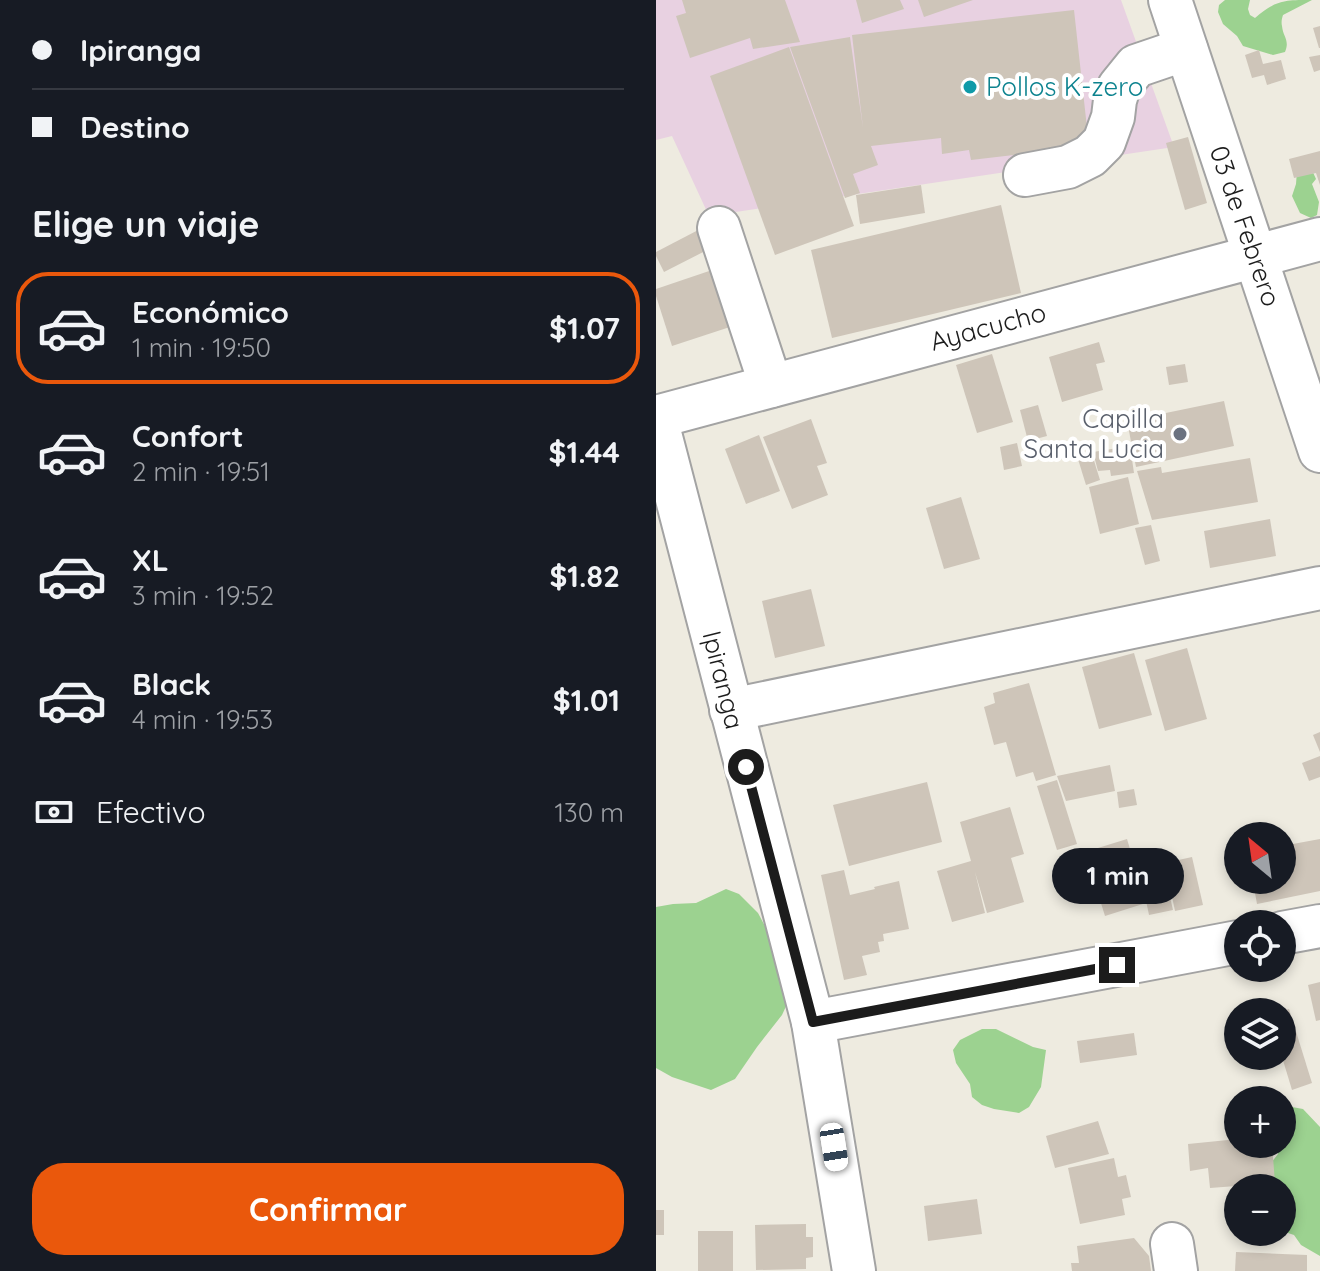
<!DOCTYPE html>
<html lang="es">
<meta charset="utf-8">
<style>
:root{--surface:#171b24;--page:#242831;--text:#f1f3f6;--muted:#9ea1a6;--line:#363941;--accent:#ea580c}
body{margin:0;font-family:Quicksand,sans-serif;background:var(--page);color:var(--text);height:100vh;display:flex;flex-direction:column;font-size:30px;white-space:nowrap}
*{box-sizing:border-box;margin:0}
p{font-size:26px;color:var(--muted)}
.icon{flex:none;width:44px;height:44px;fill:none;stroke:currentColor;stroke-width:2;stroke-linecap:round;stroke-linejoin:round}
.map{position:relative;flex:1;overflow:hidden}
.drawer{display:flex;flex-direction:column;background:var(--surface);width:656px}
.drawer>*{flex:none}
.banner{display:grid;align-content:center;height:176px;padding:0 32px;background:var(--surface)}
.needle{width:52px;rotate:331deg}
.buttons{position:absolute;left:568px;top:822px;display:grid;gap:16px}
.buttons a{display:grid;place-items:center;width:72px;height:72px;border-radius:50%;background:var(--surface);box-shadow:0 4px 12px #0003;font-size:40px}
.end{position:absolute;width:36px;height:36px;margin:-18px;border:10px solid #1c1c1c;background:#fff;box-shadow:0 0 0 4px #fff}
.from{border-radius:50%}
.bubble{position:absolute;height:56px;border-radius:28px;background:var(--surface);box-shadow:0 4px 12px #0003;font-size:26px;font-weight:700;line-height:56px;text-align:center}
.car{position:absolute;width:24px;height:48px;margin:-24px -12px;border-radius:10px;box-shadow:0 0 6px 2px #0007;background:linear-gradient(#fff 24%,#345 0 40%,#fff 0 76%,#345 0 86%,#fff 0)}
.banner b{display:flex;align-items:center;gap:28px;height:76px;font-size:30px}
.banner b+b{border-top:2px solid var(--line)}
.banner i{width:20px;height:20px;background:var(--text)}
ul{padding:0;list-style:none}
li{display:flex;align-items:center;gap:24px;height:112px;margin:0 16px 12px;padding:0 16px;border:4px solid transparent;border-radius:32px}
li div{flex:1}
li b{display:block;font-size:30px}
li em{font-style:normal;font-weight:700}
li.current{border-color:var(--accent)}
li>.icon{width:72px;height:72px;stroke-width:1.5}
h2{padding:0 32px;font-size:36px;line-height:96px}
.pay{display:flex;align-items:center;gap:20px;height:88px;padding:0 32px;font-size:30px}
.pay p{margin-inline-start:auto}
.action{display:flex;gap:16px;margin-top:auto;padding:16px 32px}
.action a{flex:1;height:92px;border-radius:32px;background:var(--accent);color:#fff;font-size:32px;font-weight:700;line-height:92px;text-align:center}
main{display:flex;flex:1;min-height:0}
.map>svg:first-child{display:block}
.industrial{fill:#e8d1e1}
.forest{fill:#9cd290}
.building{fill:#cec5b9}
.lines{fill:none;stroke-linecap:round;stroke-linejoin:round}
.minor-casing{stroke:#a3a3a3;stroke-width:46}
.minor{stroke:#fff;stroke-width:42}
.route{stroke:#1c1c1c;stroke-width:10}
.culture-dot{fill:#0f9aa8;stroke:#fff;stroke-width:3}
.worship-dot{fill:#6b7280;stroke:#fff;stroke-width:3}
.labels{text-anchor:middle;stroke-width:8;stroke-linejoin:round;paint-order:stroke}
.culture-label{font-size:26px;fill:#0d838f;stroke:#fff;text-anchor:start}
.street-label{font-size:26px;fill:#1c1c1c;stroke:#fff}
.worship-label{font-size:26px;fill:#5b616d;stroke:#fff;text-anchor:end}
</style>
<main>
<section class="drawer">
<div class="banner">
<b><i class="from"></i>Ipiranga</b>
<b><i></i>Destino</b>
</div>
<h2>Elige un viaje</h2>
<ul>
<li class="current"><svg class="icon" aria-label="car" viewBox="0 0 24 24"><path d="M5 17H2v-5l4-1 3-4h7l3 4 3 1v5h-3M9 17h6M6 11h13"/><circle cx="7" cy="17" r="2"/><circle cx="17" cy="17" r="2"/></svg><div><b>Económico</b><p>1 min · 19:50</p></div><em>$1.07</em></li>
<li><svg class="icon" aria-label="car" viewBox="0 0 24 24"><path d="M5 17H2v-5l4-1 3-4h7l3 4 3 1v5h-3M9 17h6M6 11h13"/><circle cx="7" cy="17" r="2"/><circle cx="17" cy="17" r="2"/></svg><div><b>Confort</b><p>2 min · 19:51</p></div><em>$1.44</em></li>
<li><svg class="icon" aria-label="car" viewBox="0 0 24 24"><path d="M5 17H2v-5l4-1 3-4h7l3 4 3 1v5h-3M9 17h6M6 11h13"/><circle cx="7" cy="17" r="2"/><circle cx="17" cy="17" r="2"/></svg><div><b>XL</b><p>3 min · 19:52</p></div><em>$1.82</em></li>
<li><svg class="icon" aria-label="car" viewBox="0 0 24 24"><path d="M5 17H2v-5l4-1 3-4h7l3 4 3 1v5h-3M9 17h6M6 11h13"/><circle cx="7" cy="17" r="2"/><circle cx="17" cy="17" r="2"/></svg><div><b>Black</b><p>4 min · 19:53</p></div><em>$1.01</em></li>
</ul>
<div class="pay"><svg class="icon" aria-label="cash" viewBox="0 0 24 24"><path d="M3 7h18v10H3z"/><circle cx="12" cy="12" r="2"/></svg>Efectivo<p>130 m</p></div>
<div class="action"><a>Confirmar</a></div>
</section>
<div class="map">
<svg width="664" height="1271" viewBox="0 0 664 1271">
<rect width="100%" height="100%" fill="#eeebe0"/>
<!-- industrial -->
<polygon class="industrial" points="0,0 465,0 518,147 53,216 16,136 0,140"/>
<!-- forest -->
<g class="forest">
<path d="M569 0H594L592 9 594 15 599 18C620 0 628 0 656 0L627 15C626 18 625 22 626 26 627 37 634 40 629 52L617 55 587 46 581 36 567 24 562 12 563 5Z"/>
<polygon points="655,168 660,179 656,184 663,202 661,215 655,218 644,213 636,196 640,184 641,171"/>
<polygon points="70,889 83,894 102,913 129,964 132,1002 126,1015 101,1047 79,1079 55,1090 16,1077 0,1068 0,907 17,904 40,903"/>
<polygon points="326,1029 340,1029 377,1047 390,1050 385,1087 373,1107 363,1113 338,1109 326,1105 316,1097 314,1084 300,1063 297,1050 304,1040"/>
<path d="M636 1107 647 1109 664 1127V1256L645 1245 638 1235 626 1231V1188H598L600 1182 622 1154V1144H626C626 1129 627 1120 636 1107Z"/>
</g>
<!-- building -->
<g class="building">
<polygon points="26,0 129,0 144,42 97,49 94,38 34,58 20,16 30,13"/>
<polygon points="200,0 244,0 248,9 206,23"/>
<polygon points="262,0 317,0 268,17"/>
<polygon points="418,10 433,146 315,160 313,150 286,154 285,138 215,146 222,165 197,174 204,193 189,198 134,47 194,37 207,128 196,35"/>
<polygon points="664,26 664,48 663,48 657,28"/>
<polygon points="133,47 198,226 119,255 54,76"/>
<polygon points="603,50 607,64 625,60 630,79 611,85 608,75 596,78 589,55"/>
<polygon points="664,55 664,70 658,72 653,57"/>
<polygon points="532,137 551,203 529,210 510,143"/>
<polygon points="664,151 664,185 660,173 638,178 633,159"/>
<polygon points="265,185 269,213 204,224 200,195"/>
<polygon points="345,205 365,293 176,338 155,250"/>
<polygon points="48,227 57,247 8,272 0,256 0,252"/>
<polygon points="62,268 80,325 16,346 0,296 0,289"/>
<polygon points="443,342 449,362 440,364 447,390 406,402 393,357"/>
<polygon points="336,354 357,422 321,433 300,365"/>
<polygon points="529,364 532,382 513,385 510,367"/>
<polygon points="568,401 578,446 480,467 471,421"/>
<polygon points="382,405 391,436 372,441 364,410"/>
<polygon points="155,419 171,463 161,466 172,495 136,509 107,437"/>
<polygon points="103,435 124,491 90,504 69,449"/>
<polygon points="361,443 366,466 348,470 344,447"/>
<polygon points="474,446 478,473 455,476 454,470 442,471 437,452"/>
<polygon points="435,451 444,480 430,485 421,456"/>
<polygon points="594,458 602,502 496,520 481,471 505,467 506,473"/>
<polygon points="472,477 483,524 444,534 433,487"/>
<polygon points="305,497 324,559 288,569 270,508"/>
<polygon points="614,519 620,556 554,568 548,531"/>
<polygon points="495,525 504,561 489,565 479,528"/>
<polygon points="155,589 169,646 119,658 106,601"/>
<polygon points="531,648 551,719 509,731 489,660"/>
<polygon points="478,653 496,715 443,729 426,667"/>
<polygon points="373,683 400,775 380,781 377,772 360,777 350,742 338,745 328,707 339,703 337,693"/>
<polygon points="664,732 664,752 657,735"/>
<polygon points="664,756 664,777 653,781 646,763"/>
<polygon points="454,765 459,791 410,801 401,776"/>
<polygon points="401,780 421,844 401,850 381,786"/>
<polygon points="271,782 286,842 193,866 177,805"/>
<polygon points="478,789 481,805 463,808 461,792"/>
<polygon points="354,807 368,854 355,858 368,902 331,913 319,872 329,913 296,922 281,871 315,861 304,822"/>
<polygon points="471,839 490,903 449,916 429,852"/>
<polygon points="664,839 664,891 601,904 597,882 626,880 626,877 632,876 626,846"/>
<polygon points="536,857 547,905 519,911 509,863"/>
<polygon points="506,862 517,910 493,915 483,867"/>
<polygon points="188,870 194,895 219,889 218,887 243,881 253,929 227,934 228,941 222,942 224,952 206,956 211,975 188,980 165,875"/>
<polygon points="664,982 664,1020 660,1021 652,985"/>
<polygon points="615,1002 618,1012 585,1012 585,1011"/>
<polygon points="633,1009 656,1083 636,1090 626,1057 626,1011"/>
<polygon points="478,1033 481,1055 424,1063 421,1041"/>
<polygon points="442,1121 453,1154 399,1168 390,1136"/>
<polygon points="582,1139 582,1144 616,1144 619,1183 554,1188 552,1168 534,1171 532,1144"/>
<polygon points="458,1158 462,1177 470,1175 475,1197 466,1199 469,1215 424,1224 412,1168"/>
<polygon points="321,1199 326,1234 272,1241 268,1206"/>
<rect x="0" y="1210" width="8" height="25"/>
<polygon points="150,1224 150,1237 157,1237 157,1257 150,1258 150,1269 100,1270 99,1225"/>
<rect x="42" y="1231" width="35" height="40"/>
<polygon points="478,1238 493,1256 495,1271 416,1271 415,1263 423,1263 421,1246"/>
<polygon points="580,1252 651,1255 651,1271 579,1271"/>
</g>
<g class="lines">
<defs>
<g id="minor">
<polyline points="514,0 664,451"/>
<polyline points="369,175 412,167 434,156 448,142 457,117 459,100 463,87 480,66 530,49"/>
<polyline points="63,228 115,386"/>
<polyline points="0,417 664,239"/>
<polyline points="0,418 157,1022 198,1271"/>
<polyline points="75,710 664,588"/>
<polyline points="626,933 664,926"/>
<polyline points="157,1022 582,942"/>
<polyline points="516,1244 520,1271"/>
</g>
</defs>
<!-- minor casing -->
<use href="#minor" class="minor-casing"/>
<!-- minor -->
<use href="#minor" class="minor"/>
</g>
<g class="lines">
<!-- route -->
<polyline class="route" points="90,767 157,1022 461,965"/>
</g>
<!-- markers -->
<circle class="culture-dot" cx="314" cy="87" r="8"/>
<circle class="worship-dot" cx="524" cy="434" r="8"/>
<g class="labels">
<!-- culture labels -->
<g class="culture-label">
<text x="330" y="96">Pollos K-zero</text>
</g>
<!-- street labels -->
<g class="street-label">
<text transform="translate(589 226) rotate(71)" y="9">03 de Febrero</text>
<text transform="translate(332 327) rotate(-15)" y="9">Ayacucho</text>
<text transform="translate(67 680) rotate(76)" y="9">Ipiranga</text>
</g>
<!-- worship labels -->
<g class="worship-label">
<text x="508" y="428">Capilla<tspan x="508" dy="30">Santa Lucia</tspan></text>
</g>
</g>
</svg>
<div class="buttons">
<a><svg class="needle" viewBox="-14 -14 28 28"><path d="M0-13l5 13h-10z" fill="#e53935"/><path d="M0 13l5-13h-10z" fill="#9ea1a6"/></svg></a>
<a><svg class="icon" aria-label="locate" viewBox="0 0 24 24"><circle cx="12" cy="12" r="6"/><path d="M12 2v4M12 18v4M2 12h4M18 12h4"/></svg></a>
<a><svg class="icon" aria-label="layers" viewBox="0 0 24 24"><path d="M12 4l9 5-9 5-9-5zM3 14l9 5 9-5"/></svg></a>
<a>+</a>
<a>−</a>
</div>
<i class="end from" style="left:90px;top:767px"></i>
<i class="end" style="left:461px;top:965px"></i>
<div class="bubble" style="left:396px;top:848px;width:132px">1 min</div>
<i class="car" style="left:178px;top:1147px;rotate:171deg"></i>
</div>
</main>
